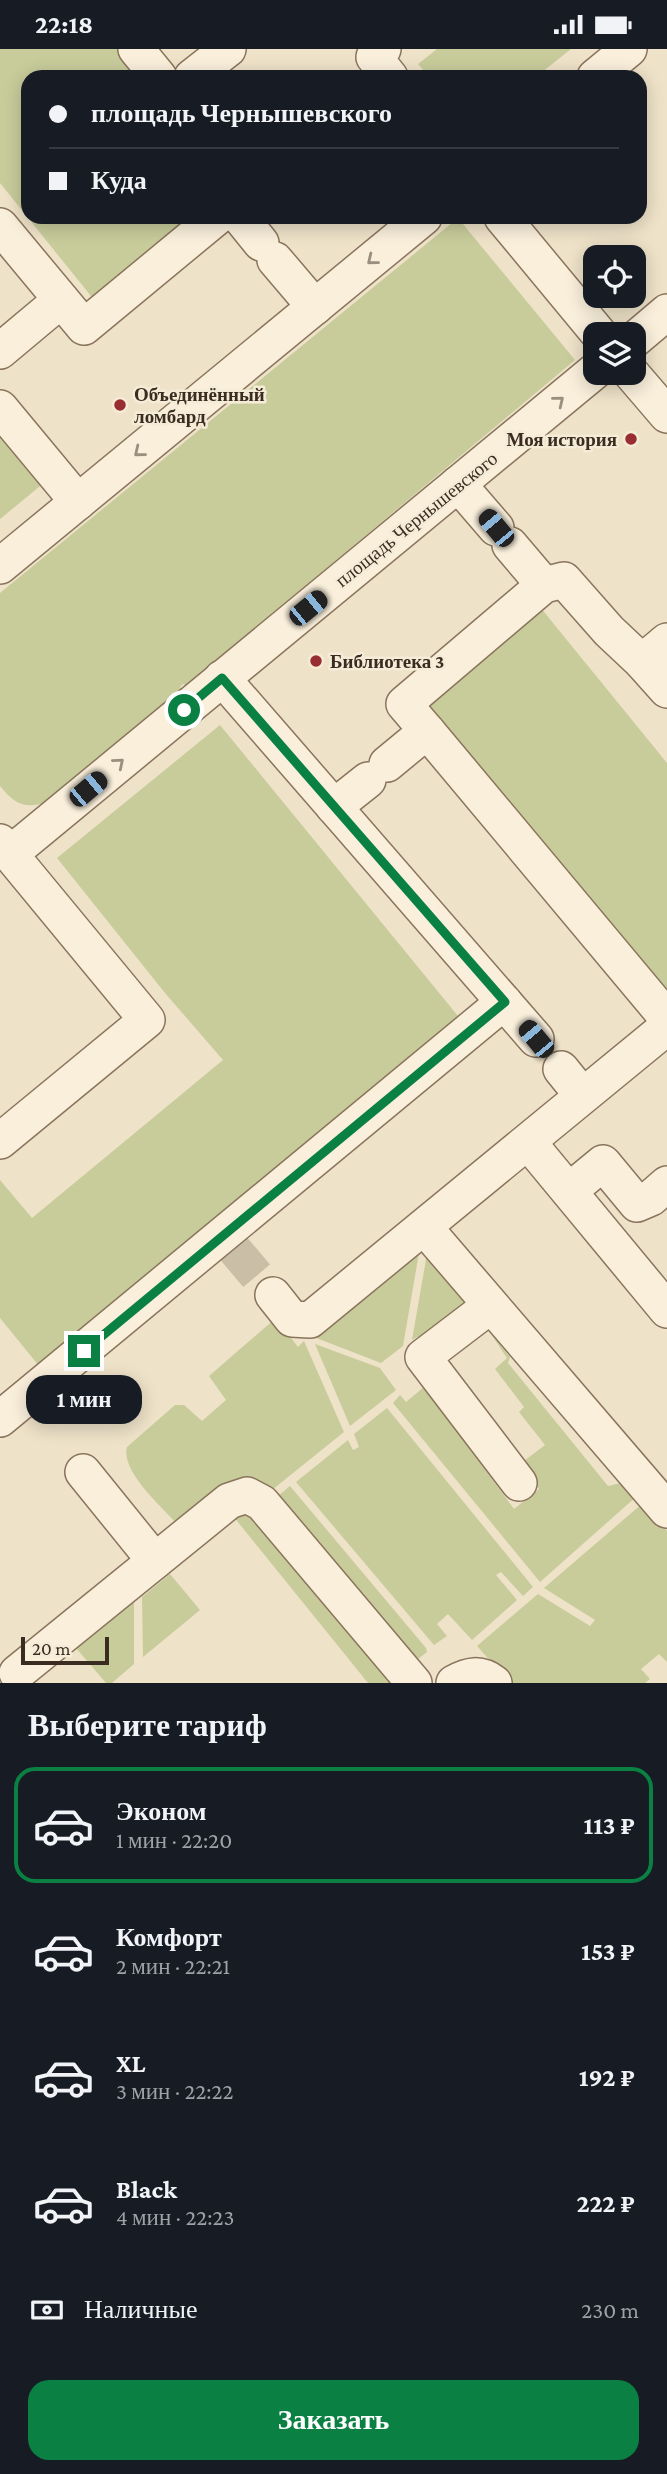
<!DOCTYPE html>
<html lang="ru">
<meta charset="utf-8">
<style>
:root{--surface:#171b24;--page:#20242c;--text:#f1f3f6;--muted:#9ea1a6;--line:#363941;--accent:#0b8043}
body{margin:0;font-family:"Crimson Pro",serif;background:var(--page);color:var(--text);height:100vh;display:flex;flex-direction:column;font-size:26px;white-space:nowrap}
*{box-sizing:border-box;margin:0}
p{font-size:23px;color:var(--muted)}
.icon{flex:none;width:38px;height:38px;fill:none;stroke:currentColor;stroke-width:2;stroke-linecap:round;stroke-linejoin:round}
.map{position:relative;height:1634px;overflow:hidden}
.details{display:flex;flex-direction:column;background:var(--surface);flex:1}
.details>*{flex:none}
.banner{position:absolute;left:21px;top:21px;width:626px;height:154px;border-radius:21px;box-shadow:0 4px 18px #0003;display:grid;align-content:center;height:154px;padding:0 28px;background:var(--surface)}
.tools{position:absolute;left:583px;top:196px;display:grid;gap:14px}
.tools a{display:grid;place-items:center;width:63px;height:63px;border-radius:14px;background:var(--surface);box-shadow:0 4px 18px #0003;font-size:35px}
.scale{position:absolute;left:21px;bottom:18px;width:88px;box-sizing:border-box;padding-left:7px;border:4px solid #3a2c20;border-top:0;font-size:19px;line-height:24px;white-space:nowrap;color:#3a2c20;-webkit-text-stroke:5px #f5ecd7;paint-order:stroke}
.end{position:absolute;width:32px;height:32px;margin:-16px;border:9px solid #0b8043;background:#fff;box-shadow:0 0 0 4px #fff}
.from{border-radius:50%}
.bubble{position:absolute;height:49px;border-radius:21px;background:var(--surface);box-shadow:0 4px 18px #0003;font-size:23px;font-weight:700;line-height:49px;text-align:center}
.car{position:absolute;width:21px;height:42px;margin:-21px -10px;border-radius:9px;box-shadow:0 0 5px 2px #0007;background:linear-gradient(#222 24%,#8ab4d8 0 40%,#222 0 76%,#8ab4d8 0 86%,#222 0)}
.banner b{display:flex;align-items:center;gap:24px;height:66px;font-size:26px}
.banner b+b{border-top:2px solid var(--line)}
.banner i{width:18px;height:18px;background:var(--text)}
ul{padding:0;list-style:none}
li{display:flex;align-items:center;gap:21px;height:116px;margin:0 14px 10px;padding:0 14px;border:4px solid transparent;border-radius:21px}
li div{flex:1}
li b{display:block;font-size:26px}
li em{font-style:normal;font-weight:700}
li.selected{border-color:var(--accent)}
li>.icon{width:63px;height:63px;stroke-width:1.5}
h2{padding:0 28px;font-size:32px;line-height:84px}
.pay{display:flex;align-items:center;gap:18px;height:77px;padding:0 28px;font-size:26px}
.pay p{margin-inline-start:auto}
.button{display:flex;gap:14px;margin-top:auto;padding:14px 28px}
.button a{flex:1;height:80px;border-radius:21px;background:var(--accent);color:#fff;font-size:28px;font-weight:700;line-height:80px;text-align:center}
.status{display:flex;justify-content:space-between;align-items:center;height:49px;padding:0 35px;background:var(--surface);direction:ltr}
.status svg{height:19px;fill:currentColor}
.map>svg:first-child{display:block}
.green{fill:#c8cc9b}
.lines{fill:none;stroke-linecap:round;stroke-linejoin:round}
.minor-tunnel{stroke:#cabea6;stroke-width:35;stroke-dasharray:35 18;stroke-linecap:butt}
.minor-casing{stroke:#8a745d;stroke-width:38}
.minor{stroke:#f9efdb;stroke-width:35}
.oneway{stroke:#9a8e7e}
.route{stroke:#0b8043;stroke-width:9}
.poi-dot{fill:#982e31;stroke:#f5ecd7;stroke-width:2.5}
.labels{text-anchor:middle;stroke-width:5;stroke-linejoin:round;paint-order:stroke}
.poi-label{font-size:19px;font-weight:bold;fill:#3a2c20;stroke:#f5ecd7;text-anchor:start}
.street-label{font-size:19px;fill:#3a2c20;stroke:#f5ecd7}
</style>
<div class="status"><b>22:18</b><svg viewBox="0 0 49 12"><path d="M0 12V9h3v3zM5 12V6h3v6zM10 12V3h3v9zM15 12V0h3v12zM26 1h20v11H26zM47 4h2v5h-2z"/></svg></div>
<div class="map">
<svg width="667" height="1634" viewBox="0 0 667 1634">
<rect width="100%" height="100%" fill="#eee2c8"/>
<!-- green -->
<g class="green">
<polygon points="0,0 123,0 147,28 28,28 28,168 206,168 99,257 0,134"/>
<polygon points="437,0 571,0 536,28 429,28 418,15"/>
<path d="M458 169 575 311 186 637 183 635 180 638 183 641 47 753C24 761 14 754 0 737V544Z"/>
<polygon points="0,380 45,433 0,470"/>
<polygon points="540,558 667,714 667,954 421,655"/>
<polygon points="220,676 458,967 39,1317 0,1269 0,1131 32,1169 223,1011 165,944 57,809"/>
<polygon points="420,1198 403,1297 381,1314 311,1287"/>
<polygon points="428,1199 470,1253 428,1292 417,1288 412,1291"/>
<path d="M276 1269 298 1298 304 1292 344 1383 267 1445 179 1477C163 1459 120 1422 127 1398L175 1356H184L202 1372 226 1351 209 1327Z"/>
<polygon points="489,1282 510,1308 508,1314 608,1437 625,1433 637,1447 540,1533 393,1354 400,1346 406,1353 424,1338 514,1460 539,1440 520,1415 545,1396 519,1363 524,1358 495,1320 507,1309"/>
<polygon points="315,1295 380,1319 396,1341 350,1377"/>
<polygon points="387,1359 533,1538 523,1547 501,1523 496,1526 517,1551 472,1591 448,1565 437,1575 447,1587 434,1596 296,1433 348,1391 353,1401 359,1398 354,1385"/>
<polygon points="290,1437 426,1599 427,1603 409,1617 272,1452"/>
<polygon points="643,1454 667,1482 667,1613 659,1605 641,1620 650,1630 645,1634 510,1634 477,1597 538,1545 590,1577 595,1571 544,1539"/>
<polygon points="245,1458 401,1634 368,1634 229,1462"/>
<polygon points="170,1525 200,1561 143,1608 142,1548"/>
<polygon points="134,1551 134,1615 112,1634 106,1634 76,1599"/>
</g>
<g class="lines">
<!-- minor-tunnel -->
<polyline class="minor-tunnel" points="234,1200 273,1246"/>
<defs>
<g id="minor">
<polyline points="136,0 159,28"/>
<polyline points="383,0 374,8 390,28"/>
<polyline points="192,28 228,0"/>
<polyline points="595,28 629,0"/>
<polyline points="240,168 261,194"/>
<polyline points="502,168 599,285"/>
<polyline points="0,177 84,278 217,168"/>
<polyline points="275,211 315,258"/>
<polyline points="634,291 667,263"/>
<polyline points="0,302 61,251"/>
<polyline points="631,324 667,366"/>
<polyline points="0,359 78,453"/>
<polyline points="458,435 496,479"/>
<polyline points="510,496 544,536"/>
<polyline points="0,517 424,168"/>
<polyline points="642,613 667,641"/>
<polyline points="222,629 536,990"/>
<polyline points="427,682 667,969"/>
<polyline points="387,715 427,682 404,655 544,536 564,531 609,582 642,613 667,592"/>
<polyline points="334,758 368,731"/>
<polyline points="0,793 147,971 0,1092"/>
<polyline points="10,805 595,322"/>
<polyline points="561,1020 582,1046"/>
<polyline points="528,1093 667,1261"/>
<polyline points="569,1142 603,1114 637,1155 651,1149 667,1135"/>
<polyline points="424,1178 667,1461"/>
<polyline points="273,1246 292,1270 310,1271 667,978"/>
<polyline points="490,1257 423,1308 519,1434"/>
<polyline points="0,1370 504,953"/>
<polyline points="83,1423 155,1512"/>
<polyline points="17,1624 229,1452 247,1446 262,1454 414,1634"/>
<path d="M454 1634C468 1626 480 1623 494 1634"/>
</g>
</defs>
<!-- minor casing -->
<use href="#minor" class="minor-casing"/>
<!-- minor -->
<use href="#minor" class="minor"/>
</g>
<!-- one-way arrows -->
<defs><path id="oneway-chevron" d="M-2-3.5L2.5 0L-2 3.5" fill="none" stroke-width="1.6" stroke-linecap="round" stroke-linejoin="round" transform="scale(1.75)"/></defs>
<g class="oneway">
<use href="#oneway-chevron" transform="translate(372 211) rotate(141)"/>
<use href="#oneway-chevron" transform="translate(559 352) rotate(-39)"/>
<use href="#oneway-chevron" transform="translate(139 403) rotate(141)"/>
<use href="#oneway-chevron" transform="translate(119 714) rotate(-40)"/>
</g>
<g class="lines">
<!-- route -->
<polyline class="route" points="84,1302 505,953 222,629 184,661"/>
</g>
<!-- markers -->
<g class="poi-dot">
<circle cx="120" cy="356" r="7"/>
<circle cx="631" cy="390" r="7"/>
<circle cx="316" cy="612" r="7"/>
</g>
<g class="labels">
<!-- poi labels -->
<g class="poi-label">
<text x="134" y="352">Объединённый<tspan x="134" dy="22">ломбард</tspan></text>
<text x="617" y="397" text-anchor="end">Моя история</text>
<text x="330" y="619">Библиотека 3</text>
</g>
<!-- street labels -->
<g class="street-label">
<text transform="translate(416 470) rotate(-39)" y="7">площадь Чернышевского</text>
</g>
</g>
</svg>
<div class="tools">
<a><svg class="icon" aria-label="locate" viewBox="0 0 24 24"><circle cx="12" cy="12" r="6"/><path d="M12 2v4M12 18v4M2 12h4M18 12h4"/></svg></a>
<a><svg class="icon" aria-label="layers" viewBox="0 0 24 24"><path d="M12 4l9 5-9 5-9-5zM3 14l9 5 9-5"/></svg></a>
</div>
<div class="scale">20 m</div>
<i class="end from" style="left:184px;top:661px"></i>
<i class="end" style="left:84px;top:1302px"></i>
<div class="bubble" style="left:26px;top:1326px;width:116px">1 мин</div>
<i class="car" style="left:496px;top:479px;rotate:320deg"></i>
<i class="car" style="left:308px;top:559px;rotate:51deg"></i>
<i class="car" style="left:88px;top:740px;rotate:50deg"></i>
<i class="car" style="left:536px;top:990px;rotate:320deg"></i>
<div class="banner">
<b><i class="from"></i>площадь Чернышевского</b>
<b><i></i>Куда</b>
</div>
</div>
<section class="details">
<h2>Выберите тариф</h2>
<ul>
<li class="selected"><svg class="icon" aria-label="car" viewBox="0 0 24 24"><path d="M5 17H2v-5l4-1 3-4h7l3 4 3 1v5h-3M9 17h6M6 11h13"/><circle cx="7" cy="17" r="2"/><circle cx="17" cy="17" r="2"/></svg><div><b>Эконом</b><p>1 мин · 22:20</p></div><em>113 ₽</em></li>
<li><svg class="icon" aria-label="car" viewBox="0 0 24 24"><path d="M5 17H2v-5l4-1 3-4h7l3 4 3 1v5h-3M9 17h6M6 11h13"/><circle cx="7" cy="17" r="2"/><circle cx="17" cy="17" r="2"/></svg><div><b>Комфорт</b><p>2 мин · 22:21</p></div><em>153 ₽</em></li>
<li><svg class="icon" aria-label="car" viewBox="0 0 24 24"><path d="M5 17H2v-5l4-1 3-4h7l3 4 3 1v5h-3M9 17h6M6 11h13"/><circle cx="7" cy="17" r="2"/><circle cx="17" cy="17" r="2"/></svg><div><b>XL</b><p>3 мин · 22:22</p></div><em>192 ₽</em></li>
<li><svg class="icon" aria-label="car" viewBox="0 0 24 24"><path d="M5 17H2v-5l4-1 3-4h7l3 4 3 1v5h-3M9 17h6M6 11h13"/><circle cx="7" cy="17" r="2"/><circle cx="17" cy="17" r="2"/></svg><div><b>Black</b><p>4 мин · 22:23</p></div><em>222 ₽</em></li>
</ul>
<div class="pay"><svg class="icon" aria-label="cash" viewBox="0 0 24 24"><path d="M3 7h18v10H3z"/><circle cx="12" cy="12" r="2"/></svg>Наличные<p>230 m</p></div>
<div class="button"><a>Заказать</a></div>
</section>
